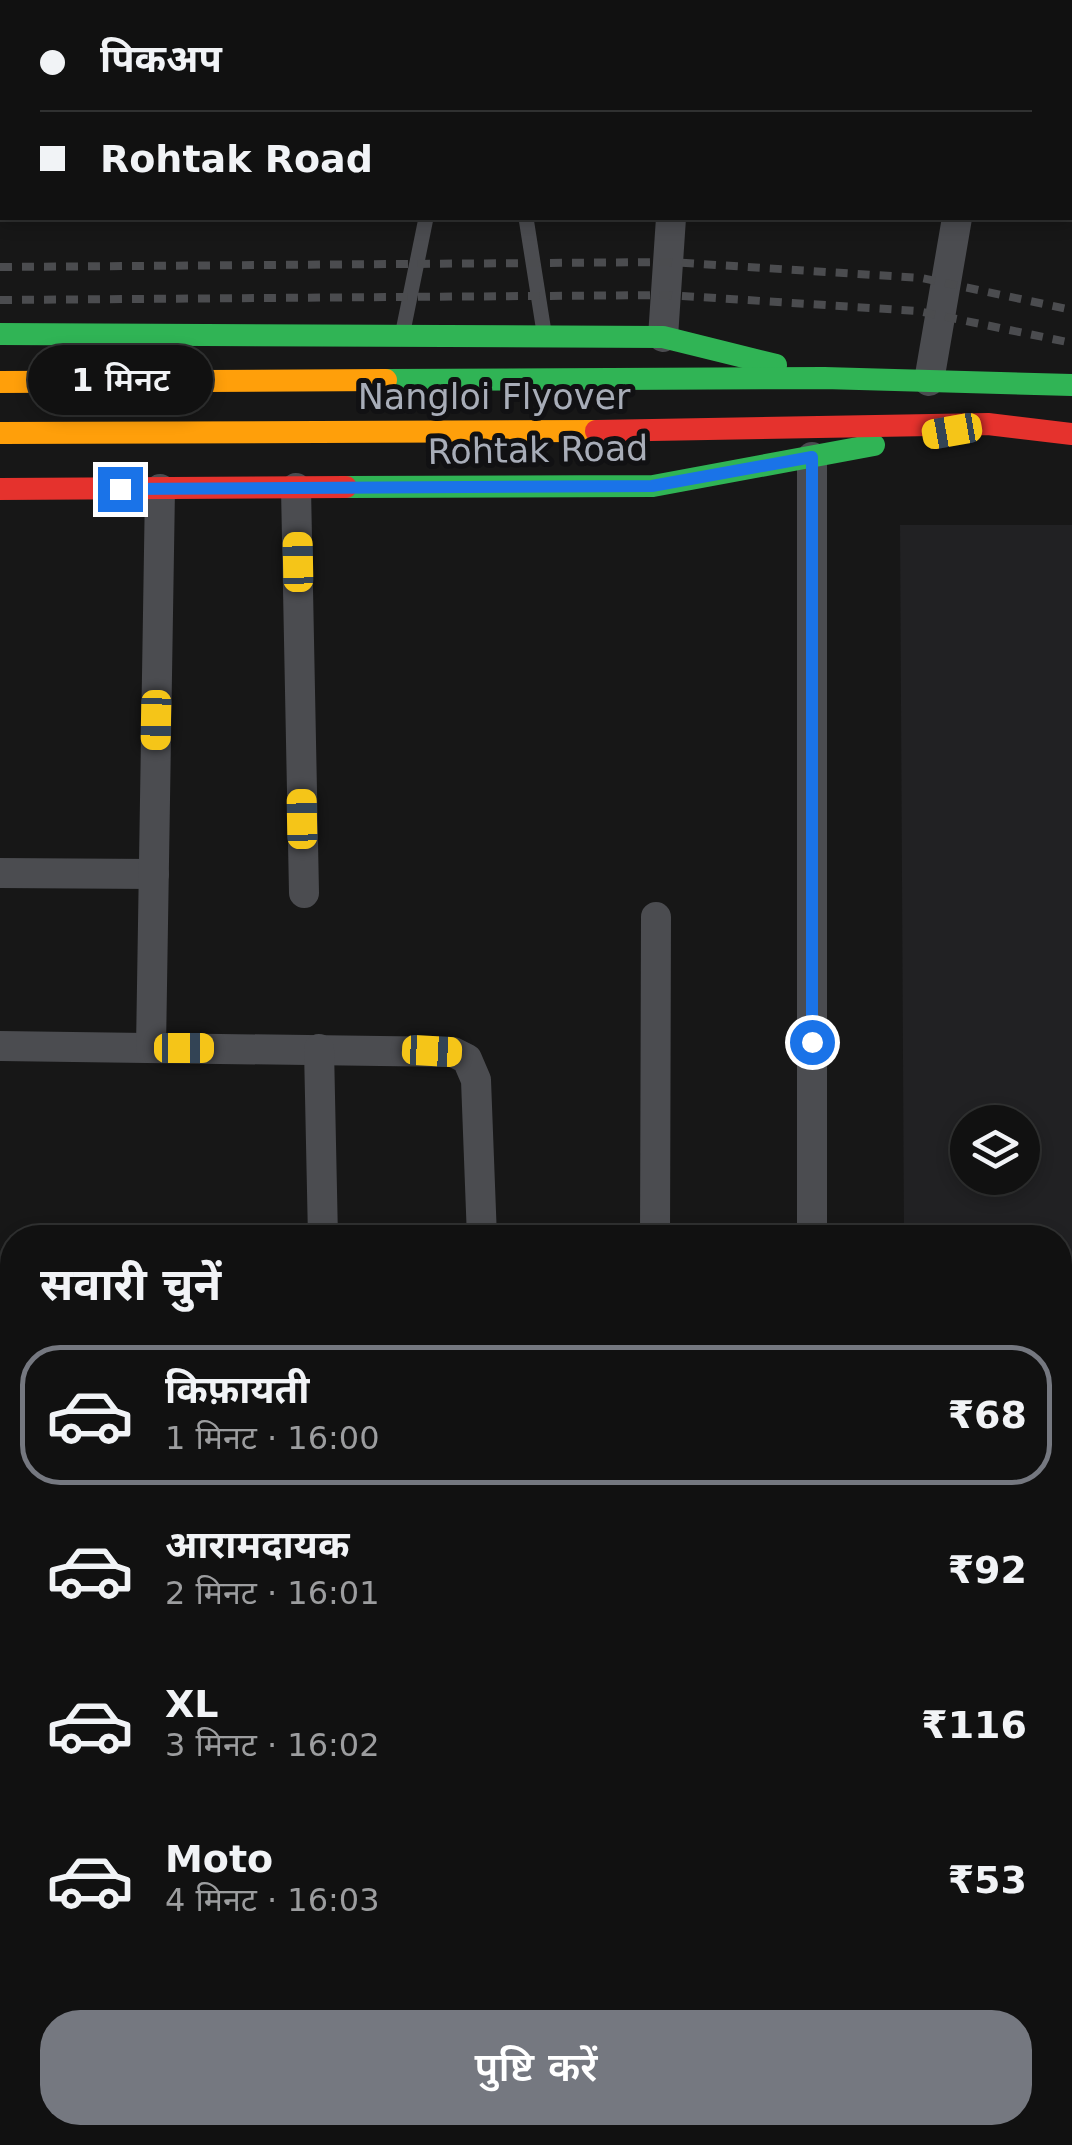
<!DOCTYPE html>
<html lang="hi">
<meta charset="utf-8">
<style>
:root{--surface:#111;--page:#1a1a1a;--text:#f1f3f6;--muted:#9c9d9f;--line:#303131;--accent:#757880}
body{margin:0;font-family:"DejaVu Sans","Noto Sans Devanagari",sans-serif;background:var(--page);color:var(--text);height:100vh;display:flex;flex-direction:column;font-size:38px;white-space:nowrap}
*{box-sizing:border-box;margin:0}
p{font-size:32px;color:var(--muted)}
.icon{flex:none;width:55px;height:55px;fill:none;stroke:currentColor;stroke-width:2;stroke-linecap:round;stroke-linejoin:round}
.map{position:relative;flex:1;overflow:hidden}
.sheet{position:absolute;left:0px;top:1225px;width:1072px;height:920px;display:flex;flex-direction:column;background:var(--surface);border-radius:40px 40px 0 0;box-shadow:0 5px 15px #0003,0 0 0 2px var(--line)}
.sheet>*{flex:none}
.guide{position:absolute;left:0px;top:0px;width:1072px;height:220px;box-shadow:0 5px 15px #0003,0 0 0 2px var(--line);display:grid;align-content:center;height:220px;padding:0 40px;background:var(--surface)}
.fabs{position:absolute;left:950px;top:1105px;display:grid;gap:20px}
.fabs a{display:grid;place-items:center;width:90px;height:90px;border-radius:50%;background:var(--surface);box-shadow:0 5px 15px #0003,0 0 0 2px var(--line);font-size:50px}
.end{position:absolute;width:45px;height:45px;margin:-22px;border:12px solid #1a73e8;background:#fff;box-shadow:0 0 0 5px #fff}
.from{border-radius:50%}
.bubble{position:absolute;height:70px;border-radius:35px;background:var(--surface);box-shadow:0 5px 15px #0003,0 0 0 2px var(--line);font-size:32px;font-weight:600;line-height:70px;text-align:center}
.car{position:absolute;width:30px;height:60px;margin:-30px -15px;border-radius:12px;box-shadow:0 0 8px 2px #0007;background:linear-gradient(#f5c518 24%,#345 0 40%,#f5c518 0 76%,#345 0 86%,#f5c518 0)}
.guide b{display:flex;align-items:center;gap:35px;height:95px;font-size:38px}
.guide b+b{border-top:2px solid var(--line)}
.guide i{width:25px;height:25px;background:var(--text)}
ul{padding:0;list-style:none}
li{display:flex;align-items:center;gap:30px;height:140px;margin:0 20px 15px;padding:0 20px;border:5px solid transparent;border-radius:40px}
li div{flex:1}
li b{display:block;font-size:38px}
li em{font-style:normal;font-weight:600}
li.selected{border-color:var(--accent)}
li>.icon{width:90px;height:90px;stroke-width:1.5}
h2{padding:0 40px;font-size:45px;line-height:120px}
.button{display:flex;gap:20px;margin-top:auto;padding:20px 40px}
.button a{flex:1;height:115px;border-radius:40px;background:var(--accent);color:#fff;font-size:40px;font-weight:600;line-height:115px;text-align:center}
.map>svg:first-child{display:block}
.built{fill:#212123;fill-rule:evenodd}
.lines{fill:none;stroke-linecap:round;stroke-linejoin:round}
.lane{stroke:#4b4c50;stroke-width:15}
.street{stroke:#4b4c50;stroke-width:30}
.fast{stroke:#30b455;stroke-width:22}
.slow{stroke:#ff9f0a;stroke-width:22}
.jam{stroke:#e5322d;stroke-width:22}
.rail{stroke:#4b4c4f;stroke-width:8;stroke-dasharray:12 10;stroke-linecap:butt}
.route{stroke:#1a73e8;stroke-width:12}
.labels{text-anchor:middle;stroke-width:10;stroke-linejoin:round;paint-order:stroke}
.street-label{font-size:35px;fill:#a8adb8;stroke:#111113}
</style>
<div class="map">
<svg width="1072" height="2145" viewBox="0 0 1072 2145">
<rect width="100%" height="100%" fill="#171717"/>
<!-- built -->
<path class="built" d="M900 525H1072V2145H909V2133L1060 2132V1238L904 1237ZM968 1122H1022V1178H968Z"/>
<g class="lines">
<!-- lane -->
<g class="lane">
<polyline points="526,218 544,332"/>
<polyline points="403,331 426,218"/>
</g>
<!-- street -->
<g class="street">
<polyline points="543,0 543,2"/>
<polyline points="1002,0 1019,2"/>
<polyline points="200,2 200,0"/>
<polyline points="694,2 695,0"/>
<polyline points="1070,10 1072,10"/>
<polyline points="0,31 2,31"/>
<polyline points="0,128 2,128"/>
<polyline points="663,337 671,218"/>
<polyline points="929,381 957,218"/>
<polyline points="812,457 812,1238"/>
<polyline points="296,488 304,893"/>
<polyline points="0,873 154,874"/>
<polyline points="0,1046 453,1052 467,1059 476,1080 482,1238"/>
<polyline points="151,1048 160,489"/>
<polyline points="319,1049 323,1238"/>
<polyline points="655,1238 656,917"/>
<polyline points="0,1340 12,1340"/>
<polyline points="0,1812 12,1812"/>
<polyline points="0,2126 12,2126"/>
<polyline points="817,2132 817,2145"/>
<polyline points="475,2145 476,2132"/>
<polyline points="653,2145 653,2132"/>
</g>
<!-- fast -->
<g class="fast">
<polyline points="0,334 663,337 776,365"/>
<polyline points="386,380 824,378 1072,385"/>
<polyline points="346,487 653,486 874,445"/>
</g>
<!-- slow -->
<g class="slow">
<polyline points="0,382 386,380"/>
<polyline points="0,433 596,431"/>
</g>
<!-- jam -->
<g class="jam">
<polyline points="596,431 988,424 1072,434"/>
<polyline points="0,489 346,487"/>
</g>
<!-- rail -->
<g class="rail">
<polyline points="0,267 669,262 922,278 1072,310"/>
<polyline points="0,300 668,295 918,311 1072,343"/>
</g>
</g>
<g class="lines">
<!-- route -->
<polyline class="route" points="120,489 652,486 812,457 812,1042"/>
</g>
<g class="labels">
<!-- street labels -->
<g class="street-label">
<text x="494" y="409">Nangloi Flyover</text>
<text transform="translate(538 450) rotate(-1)" y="12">Rohtak Road</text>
</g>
</g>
</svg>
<div class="fabs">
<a><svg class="icon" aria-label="layers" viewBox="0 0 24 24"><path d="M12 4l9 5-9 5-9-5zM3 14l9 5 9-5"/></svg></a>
</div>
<i class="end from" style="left:812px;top:1042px"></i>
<i class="end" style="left:120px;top:489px"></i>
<div class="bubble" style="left:28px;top:345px;width:185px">1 मिनट</div>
<i class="car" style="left:952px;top:431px;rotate:260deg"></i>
<i class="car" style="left:298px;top:562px;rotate:359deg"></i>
<i class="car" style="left:156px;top:720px;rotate:181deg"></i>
<i class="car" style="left:302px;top:819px;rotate:359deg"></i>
<i class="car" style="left:184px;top:1048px;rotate:90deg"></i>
<i class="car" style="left:432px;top:1051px;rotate:93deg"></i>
<div class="guide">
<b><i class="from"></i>पिकअप</b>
<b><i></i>Rohtak Road</b>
</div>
<section class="sheet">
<h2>सवारी चुनें</h2>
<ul>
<li class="selected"><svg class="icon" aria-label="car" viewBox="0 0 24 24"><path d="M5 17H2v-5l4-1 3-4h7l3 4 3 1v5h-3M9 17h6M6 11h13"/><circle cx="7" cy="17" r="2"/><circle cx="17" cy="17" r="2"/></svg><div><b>किफ़ायती</b><p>1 मिनट · 16:00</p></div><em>₹68</em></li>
<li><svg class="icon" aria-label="car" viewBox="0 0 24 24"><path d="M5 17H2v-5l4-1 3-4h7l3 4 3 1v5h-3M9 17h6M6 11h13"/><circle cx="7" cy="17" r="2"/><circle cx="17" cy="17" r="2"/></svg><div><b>आरामदायक</b><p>2 मिनट · 16:01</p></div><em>₹92</em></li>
<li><svg class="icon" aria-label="car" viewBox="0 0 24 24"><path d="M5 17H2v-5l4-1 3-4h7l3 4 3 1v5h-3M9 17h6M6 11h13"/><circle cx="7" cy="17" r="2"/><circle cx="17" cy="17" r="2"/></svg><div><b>XL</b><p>3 मिनट · 16:02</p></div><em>₹116</em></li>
<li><svg class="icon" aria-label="car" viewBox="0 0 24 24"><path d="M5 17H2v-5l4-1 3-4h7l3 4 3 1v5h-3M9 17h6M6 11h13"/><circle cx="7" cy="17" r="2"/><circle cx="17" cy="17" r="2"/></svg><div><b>Moto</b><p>4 मिनट · 16:03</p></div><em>₹53</em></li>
</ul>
<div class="button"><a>पुष्टि करें</a></div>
</section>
</div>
